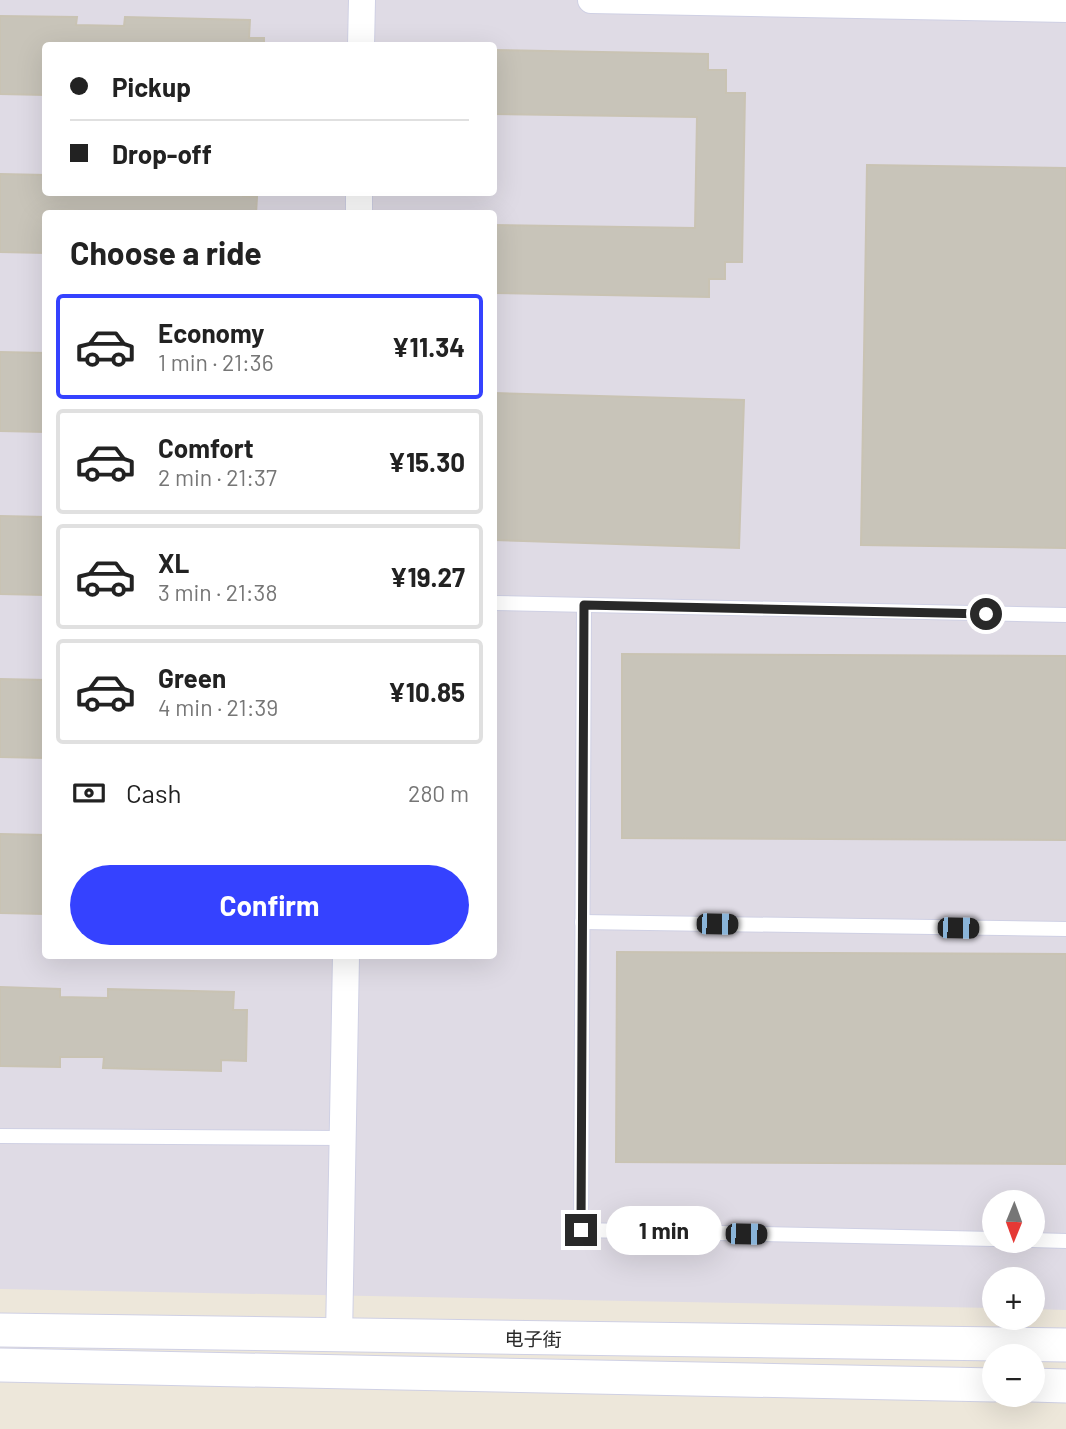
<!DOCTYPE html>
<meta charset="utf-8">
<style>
:root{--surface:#fff;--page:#f2f2f2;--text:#222;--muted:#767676;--line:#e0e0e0;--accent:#3542ff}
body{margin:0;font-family:Barlow,"Noto Sans SC",sans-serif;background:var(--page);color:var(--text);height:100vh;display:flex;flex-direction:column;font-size:26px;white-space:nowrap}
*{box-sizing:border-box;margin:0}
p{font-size:23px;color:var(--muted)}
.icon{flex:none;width:38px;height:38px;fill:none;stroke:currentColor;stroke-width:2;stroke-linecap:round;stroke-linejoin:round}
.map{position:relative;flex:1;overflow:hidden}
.drawer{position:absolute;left:42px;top:210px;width:455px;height:749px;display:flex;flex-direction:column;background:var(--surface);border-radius:7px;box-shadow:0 7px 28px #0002}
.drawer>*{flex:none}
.hud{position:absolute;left:42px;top:42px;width:455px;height:154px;border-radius:7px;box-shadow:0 7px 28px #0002;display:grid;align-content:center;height:154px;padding:0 28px;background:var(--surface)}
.needle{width:46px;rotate:181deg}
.tools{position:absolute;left:982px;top:1190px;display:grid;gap:14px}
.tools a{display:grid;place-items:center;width:63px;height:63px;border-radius:50%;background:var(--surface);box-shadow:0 7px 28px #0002;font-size:35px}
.end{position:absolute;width:32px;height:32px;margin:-16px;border:9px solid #292929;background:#fff;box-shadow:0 0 0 4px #fff}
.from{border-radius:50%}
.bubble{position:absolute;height:49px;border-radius:24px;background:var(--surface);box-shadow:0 7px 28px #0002;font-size:23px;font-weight:700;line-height:49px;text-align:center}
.car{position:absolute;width:21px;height:42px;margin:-21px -10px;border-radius:9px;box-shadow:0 0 5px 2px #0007;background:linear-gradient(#222 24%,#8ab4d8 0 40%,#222 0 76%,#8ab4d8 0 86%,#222 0)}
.hud b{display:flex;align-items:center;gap:24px;height:66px;font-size:26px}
.hud b+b{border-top:2px solid var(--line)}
.hud i{width:18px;height:18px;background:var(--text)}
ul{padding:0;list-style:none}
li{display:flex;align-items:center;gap:21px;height:105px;margin:0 14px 10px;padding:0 14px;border:4px solid var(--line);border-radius:7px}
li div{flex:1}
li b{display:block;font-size:26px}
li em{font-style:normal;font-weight:700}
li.active{border-color:var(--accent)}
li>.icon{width:63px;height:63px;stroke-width:1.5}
h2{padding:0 28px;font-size:32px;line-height:84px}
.pay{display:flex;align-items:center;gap:18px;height:77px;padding:0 28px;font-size:26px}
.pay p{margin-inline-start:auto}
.button{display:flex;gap:14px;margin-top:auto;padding:14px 28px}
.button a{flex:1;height:80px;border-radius:42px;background:var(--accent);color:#fff;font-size:28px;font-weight:700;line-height:80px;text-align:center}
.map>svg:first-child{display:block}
.industrial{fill:#dfdbe5;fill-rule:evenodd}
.building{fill:#c8c4b9;stroke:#c9c3b3;stroke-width:2}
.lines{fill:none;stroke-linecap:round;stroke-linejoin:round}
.service-casing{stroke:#cfd0e4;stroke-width:16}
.minor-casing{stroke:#cfd0e4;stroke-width:28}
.tertiary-casing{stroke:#cfd0e4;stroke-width:35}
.service{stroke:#fff;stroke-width:14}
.minor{stroke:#fff;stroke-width:26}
.tertiary{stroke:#fff;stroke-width:33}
.route{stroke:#292929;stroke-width:9}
.labels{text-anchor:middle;stroke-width:7;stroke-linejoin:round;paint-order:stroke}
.street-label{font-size:19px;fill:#292929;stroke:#fff}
</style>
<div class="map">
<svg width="1066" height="1429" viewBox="0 0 1066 1429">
<rect width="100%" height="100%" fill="#ede7da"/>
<!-- industrial -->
<path class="industrial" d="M0 0H1066V1310L1033 1309 1032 1279H994V1308L0 1289ZM46 46H494V192H46ZM46 214H494V956H46ZM994 1202H1032V1241H994Z"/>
<!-- building -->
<g class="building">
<polygon points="0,16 77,17 76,25 124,26 125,17 250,20 249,38 264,38 264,46 46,46 46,95 0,94"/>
<polygon points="494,50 708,54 708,70 726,70 726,93 745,93 742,262 725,262 725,279 709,279 709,297 494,293 494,225 695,228 697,117 494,114"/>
<polygon points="867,165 1066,168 1066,548 861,545"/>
<polygon points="0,174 46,175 46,192 243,192 243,196 257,197 256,214 46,214 46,253 0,252"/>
<polygon points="0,352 46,353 46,432 0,431"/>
<polygon points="494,393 744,400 739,548 494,540"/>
<polygon points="0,516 46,517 46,595 0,594"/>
<polygon points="622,654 1066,656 1066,840 622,838"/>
<polygon points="0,679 46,680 46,758 0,757"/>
<polygon points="0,834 46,835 46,914 0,913"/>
<polygon points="617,952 1066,954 1066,1164 616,1162"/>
<polygon points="0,987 60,989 60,997 108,998 108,989 234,992 233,1010 247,1010 246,1061 221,1060 221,1071 103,1068 104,1057 60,1057 60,1067 0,1066"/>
</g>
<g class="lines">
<defs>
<g id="service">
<polyline points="494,603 1066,615"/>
<polyline points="584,605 581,1230 994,1239"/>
<polyline points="582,922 1066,929"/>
<polyline points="0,1136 343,1138"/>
<polyline points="1032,1240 1066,1241"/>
</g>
<g id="minor">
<polyline points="591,0 1066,9"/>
<polyline points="361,46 362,0"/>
<polyline points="359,214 359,192"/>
<polyline points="339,1337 346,956"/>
</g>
<g id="tertiary">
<polyline points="0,1330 1066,1345"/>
<polyline points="0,1365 994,1385"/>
<polyline points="1032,1385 1066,1386"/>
</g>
</defs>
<!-- service casing -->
<use href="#service" class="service-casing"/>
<!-- minor casing -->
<use href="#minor" class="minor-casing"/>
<!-- tertiary casing -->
<use href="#tertiary" class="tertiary-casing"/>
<!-- service -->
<use href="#service" class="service"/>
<!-- minor -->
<use href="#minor" class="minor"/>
<!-- tertiary -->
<use href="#tertiary" class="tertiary"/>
</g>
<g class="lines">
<!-- route -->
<polyline class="route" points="581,1230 584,605 986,614"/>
</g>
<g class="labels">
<!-- street labels -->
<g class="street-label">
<text transform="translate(533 1339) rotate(1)" y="7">电子街</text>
</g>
</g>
</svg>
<div class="tools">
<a><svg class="needle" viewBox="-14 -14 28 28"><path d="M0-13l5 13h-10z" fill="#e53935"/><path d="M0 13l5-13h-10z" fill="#767676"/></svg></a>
<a>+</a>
<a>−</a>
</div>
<i class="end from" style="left:986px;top:614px"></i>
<i class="end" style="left:581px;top:1230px"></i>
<div class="bubble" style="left:606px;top:1206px;width:116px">1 min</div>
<i class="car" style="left:717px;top:924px;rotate:91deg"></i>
<i class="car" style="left:958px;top:928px;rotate:91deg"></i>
<i class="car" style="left:746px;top:1234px;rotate:91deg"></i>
<div class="hud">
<b><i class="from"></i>Pickup</b>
<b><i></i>Drop-off</b>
</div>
<section class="drawer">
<h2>Choose a ride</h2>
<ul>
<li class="active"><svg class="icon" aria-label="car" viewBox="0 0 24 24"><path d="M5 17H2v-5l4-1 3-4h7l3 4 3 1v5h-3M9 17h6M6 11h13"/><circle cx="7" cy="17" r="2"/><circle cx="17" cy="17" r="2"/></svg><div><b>Economy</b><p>1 min · 21:36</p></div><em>¥11.34</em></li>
<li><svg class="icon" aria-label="car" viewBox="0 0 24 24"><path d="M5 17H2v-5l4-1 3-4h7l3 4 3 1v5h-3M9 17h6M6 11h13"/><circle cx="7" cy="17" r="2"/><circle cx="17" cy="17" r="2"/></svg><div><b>Comfort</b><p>2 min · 21:37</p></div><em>¥15.30</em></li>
<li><svg class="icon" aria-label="car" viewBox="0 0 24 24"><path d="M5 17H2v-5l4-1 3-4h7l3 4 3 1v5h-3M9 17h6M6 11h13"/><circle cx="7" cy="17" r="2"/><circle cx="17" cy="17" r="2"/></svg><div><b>XL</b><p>3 min · 21:38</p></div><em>¥19.27</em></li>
<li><svg class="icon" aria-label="car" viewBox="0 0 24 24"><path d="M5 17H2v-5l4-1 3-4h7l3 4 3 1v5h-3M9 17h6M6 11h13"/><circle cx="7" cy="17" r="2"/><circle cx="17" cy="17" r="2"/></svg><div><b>Green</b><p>4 min · 21:39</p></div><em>¥10.85</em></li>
</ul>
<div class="pay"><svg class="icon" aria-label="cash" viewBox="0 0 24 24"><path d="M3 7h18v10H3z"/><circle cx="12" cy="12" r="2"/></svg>Cash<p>280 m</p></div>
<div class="button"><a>Confirm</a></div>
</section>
</div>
